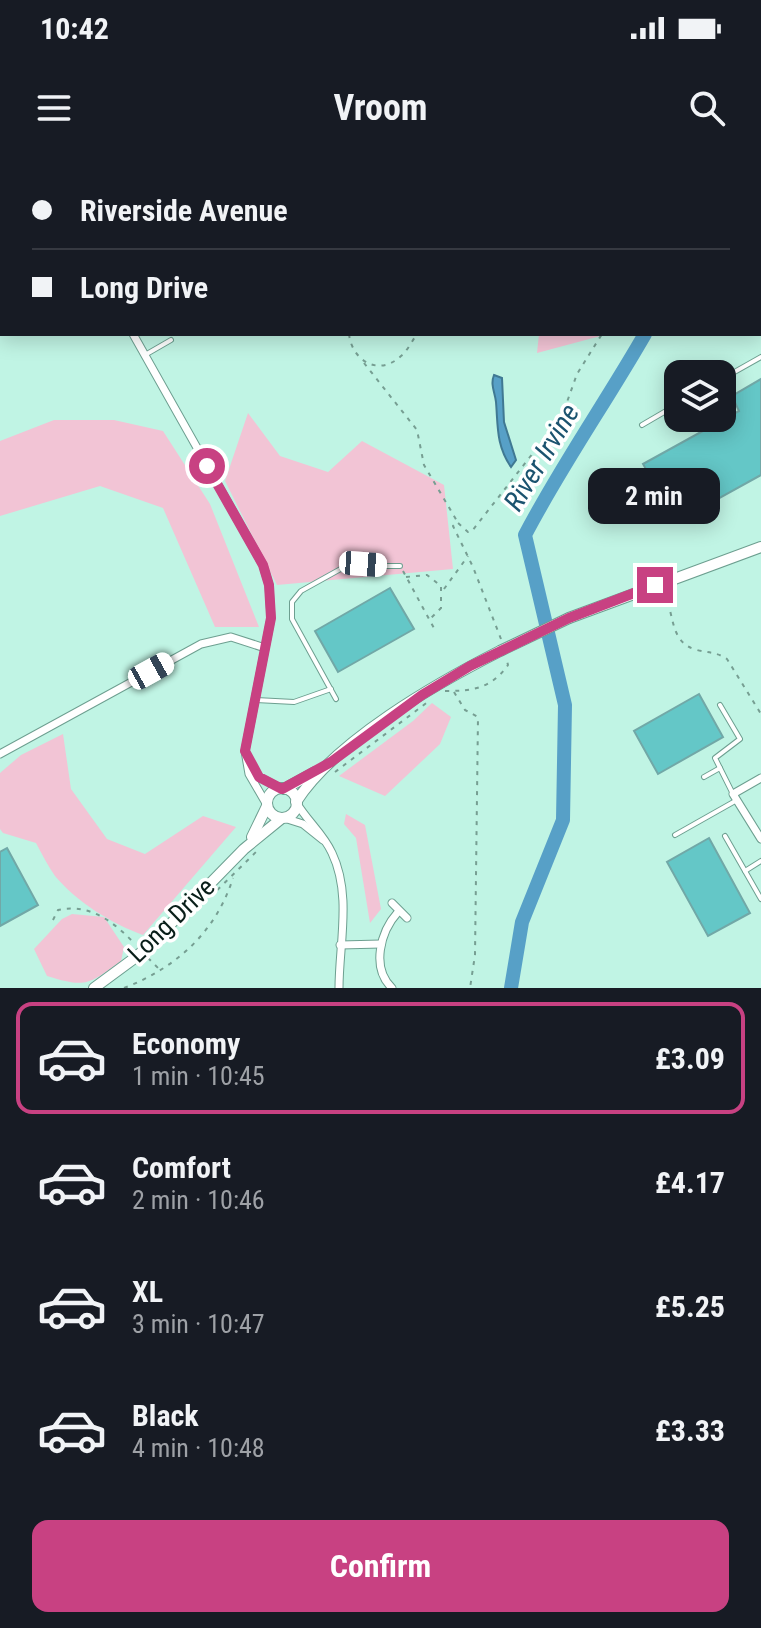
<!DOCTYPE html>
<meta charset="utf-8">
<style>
:root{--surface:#171b24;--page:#242831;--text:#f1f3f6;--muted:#9ea1a6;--line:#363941;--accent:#c84182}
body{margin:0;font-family:"Roboto Condensed",sans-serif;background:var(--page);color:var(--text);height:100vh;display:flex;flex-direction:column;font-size:30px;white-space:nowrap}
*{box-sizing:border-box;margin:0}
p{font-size:26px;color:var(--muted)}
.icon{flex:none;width:44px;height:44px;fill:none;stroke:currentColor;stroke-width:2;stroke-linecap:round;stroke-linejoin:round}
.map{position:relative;height:828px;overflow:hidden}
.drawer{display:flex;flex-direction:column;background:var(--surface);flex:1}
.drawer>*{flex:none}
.hud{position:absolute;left:0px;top:0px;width:762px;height:176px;box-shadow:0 4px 20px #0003;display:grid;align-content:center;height:176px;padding:0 32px;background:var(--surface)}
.tools{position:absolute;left:664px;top:200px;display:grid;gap:16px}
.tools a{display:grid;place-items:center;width:72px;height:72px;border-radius:16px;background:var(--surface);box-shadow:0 4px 20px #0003;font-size:40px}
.end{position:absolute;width:36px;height:36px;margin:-18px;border:10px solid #c84182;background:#fff;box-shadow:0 0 0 4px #fff}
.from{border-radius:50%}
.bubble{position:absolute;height:56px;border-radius:16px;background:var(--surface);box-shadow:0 4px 20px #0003;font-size:26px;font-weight:700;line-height:56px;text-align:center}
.car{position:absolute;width:24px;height:48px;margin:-24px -12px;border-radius:10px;box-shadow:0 0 6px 2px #0007;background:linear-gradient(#fff 24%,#345 0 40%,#fff 0 76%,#345 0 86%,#fff 0)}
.hud b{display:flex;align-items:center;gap:28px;height:76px;font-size:30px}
.hud b+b{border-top:2px solid var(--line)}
.hud i{width:20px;height:20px;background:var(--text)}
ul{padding:14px 0 0;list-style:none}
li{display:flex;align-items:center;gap:24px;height:112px;margin:0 16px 12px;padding:0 16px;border:4px solid transparent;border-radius:16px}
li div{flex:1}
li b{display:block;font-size:30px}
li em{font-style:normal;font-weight:700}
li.active{border-color:var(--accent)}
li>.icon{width:72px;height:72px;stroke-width:1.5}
.cta{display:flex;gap:16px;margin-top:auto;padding:16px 32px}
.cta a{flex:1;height:92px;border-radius:16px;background:var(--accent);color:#fff;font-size:32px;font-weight:700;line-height:92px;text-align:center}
.status{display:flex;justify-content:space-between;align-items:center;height:56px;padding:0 40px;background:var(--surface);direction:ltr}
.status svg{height:22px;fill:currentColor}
header{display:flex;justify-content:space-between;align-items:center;height:104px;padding:0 32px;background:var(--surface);font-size:36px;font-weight:700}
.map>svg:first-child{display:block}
.green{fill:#f2c4d5}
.water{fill:#57a0c7;stroke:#407993;stroke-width:2}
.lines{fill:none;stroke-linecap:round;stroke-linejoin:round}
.stream{stroke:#407993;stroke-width:2}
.river{stroke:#57a0c7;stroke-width:14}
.building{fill:#64c7c7;stroke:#71a8a7;stroke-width:2}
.service-casing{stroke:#6d9f90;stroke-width:6}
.minor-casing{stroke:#6d9f90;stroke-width:9}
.secondary-casing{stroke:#6d9f90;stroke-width:12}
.path{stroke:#769e92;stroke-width:2;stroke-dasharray:4 6;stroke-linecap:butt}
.service{stroke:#fff;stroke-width:4}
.minor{stroke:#fff;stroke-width:7}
.secondary{stroke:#fff;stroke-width:10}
.secondary-bridge-casing{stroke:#6d9f90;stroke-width:12;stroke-linecap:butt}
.secondary-bridge{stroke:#fff;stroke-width:10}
.route{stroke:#c84182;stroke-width:10}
.labels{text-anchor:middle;stroke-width:7;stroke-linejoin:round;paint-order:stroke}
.street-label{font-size:26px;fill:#091e19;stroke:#fff}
.water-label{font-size:28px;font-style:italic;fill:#1b536f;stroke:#fff}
</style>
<div class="status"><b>10:42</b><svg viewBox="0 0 49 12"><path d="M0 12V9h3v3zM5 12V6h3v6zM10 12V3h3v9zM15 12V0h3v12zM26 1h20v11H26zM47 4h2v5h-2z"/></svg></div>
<header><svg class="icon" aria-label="menu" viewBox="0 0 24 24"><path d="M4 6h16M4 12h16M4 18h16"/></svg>Vroom<svg class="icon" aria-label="search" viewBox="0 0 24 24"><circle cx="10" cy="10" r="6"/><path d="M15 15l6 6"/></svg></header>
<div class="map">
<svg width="761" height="828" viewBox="0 0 761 828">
<rect width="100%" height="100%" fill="#c0f4e4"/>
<!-- green -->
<g class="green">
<polygon points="539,174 608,174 537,193"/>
<polygon points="248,253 280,296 328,312 362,281 444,325 453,409 277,425 225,321"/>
<polygon points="54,260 114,260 163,271 210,344 259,467 215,467 163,348 100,326 0,356 0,281"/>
<polygon points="432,543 451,557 440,584 385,636 339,616 413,561"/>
<path d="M63 574 71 629 107 679 145 694 203 656 236 667 143 775C112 764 77 742 55 716 48 706 42 694 36 683L3 673 0 669V613L21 595Z"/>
<polygon points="346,654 365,665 381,749 370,763 356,678 344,664"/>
<path d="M72 754 104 757 124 787 121 801C88 825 86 828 47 816L34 789 62 759Z"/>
</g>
<!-- water -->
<path class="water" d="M494 215 502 218 504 262 516 300 511 307C496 285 498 266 496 242 495 232 490 225 494 215Z"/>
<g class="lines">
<!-- stream -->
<polyline class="stream" points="61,0 62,2"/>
<!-- river -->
<g class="river">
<polyline points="669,0 669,2"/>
<path d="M511 828 522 762 563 660 565 545 525 375C561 306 606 242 645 174"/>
</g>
</g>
<!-- building -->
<g class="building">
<polygon points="761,219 761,315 676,362 643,304 739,251 732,236"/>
<polygon points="390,428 414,469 338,512 315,471"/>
<polygon points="699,534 723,577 658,614 634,571"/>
<polygon points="709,678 750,753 708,776 667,702"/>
<polygon points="7,688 38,745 0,766 0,692"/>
</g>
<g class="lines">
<defs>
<g id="service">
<polyline points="145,195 171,180"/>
<polyline points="722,219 761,197"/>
<polyline points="642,265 678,244"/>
<polyline points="336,539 292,459 292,442 301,431 346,406 400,406"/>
<polyline points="256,540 294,542 331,529"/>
<polyline points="720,545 740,579 715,598 733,634"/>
<polyline points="704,617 720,608"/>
<polyline points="675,675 737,640"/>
<polyline points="725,676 761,739"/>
<polyline points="745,711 761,701"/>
</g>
<g id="minor">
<polyline points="43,0 44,2"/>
<polyline points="133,174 263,405 269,425 271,458 245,591 249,614 267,645"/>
<polyline points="0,594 201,484 231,477 265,488"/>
<polyline points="249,601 259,617 282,629"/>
<polyline points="761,618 733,634 761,679"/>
<path d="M296 642C307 661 323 673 332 693 352 735 339 784 339 828"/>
<polyline points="284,658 303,664 323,680"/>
<polyline points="392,743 407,758"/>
<polyline points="340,785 381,784"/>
<path d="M392 828C371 808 380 772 398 752"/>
</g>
<g id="secondary">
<polyline points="569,458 761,387"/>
<circle cx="282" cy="643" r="15"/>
<polyline points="284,629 315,612"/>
<path d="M296 642C335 581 437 523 500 491"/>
<polyline points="252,677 267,646"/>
<polyline points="150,785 244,689 282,658"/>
<polyline points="94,828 132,800"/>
</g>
</defs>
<!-- service casing -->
<use href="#service" class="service-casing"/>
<!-- minor casing -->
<use href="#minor" class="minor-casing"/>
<!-- secondary casing -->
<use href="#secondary" class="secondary-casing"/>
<!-- path -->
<g class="path">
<polyline points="635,0 635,2"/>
<path d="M349 174C352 201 379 217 401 196 408 190 412 181 417 174"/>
<polyline points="364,203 417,270 424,305 457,361"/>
<polyline points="403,411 435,470"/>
<polyline points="406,417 427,415 441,426 441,448 429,460"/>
<polyline points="444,429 468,396"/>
<path d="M664 433C675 454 669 483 697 490 708 493 717 492 727 499L761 554"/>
<polyline points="501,479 473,407 453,366 457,362 468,372 472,371 562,256 577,214 602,174"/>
<path d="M445 531C472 531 491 529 508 505L506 497"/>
<polyline points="454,532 465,550 478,557 475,795 470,828"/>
<polyline points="335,612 429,541"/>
<polyline points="203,744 258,690"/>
<path d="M53 760 58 750C90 743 114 762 135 784"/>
<polyline points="148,798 160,810"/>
<path d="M124 828C176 808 216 772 233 718"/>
</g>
<!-- service -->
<use href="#service" class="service"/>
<!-- minor -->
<use href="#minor" class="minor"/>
<!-- secondary -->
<use href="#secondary" class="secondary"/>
<defs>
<g id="secondary-bridge">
<polyline points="500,491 569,458"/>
<polyline points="132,800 150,785"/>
</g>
</defs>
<!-- secondary-bridge casing -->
<use href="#secondary-bridge" class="secondary-bridge-casing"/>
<!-- secondary-bridge -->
<use href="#secondary-bridge" class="secondary-bridge"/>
</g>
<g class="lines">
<!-- route -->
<polyline class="route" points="207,306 263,405 269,425 271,458 245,591 259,617 282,629 331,602 422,535 470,506 569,458 655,425"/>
</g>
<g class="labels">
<!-- street labels -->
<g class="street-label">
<text transform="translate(171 760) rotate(-44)" y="9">Long Drive</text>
</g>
<!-- water labels -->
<g class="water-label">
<text transform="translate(541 297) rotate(-59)" y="10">River Irvine</text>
</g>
</g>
</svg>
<div class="tools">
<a><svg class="icon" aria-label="layers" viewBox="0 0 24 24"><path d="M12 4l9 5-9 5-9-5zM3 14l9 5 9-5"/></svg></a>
</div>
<i class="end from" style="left:207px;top:306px"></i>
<i class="end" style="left:655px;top:425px"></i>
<div class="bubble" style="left:588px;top:308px;width:132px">2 min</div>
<i class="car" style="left:363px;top:404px;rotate:94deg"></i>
<i class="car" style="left:151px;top:511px;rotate:61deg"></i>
<div class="hud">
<b><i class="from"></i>Riverside Avenue</b>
<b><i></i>Long Drive</b>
</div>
</div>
<section class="drawer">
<ul>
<li class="active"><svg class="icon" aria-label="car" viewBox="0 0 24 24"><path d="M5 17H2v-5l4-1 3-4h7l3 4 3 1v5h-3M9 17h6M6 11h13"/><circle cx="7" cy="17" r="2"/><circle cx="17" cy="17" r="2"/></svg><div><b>Economy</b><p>1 min · 10:45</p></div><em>£3.09</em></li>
<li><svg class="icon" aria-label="car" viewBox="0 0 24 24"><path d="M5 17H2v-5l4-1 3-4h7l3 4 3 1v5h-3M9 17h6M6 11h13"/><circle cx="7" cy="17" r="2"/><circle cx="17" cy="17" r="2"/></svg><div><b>Comfort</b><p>2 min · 10:46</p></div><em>£4.17</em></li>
<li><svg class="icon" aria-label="car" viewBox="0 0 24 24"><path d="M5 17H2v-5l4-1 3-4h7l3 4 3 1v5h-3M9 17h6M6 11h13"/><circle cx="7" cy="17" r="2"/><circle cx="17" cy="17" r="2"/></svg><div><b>XL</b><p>3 min · 10:47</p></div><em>£5.25</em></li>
<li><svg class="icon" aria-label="car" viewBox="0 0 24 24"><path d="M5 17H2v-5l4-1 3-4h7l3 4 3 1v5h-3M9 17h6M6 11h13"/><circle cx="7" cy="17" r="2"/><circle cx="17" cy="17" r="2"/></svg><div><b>Black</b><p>4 min · 10:48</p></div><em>£3.33</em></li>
</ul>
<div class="cta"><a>Confirm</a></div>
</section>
